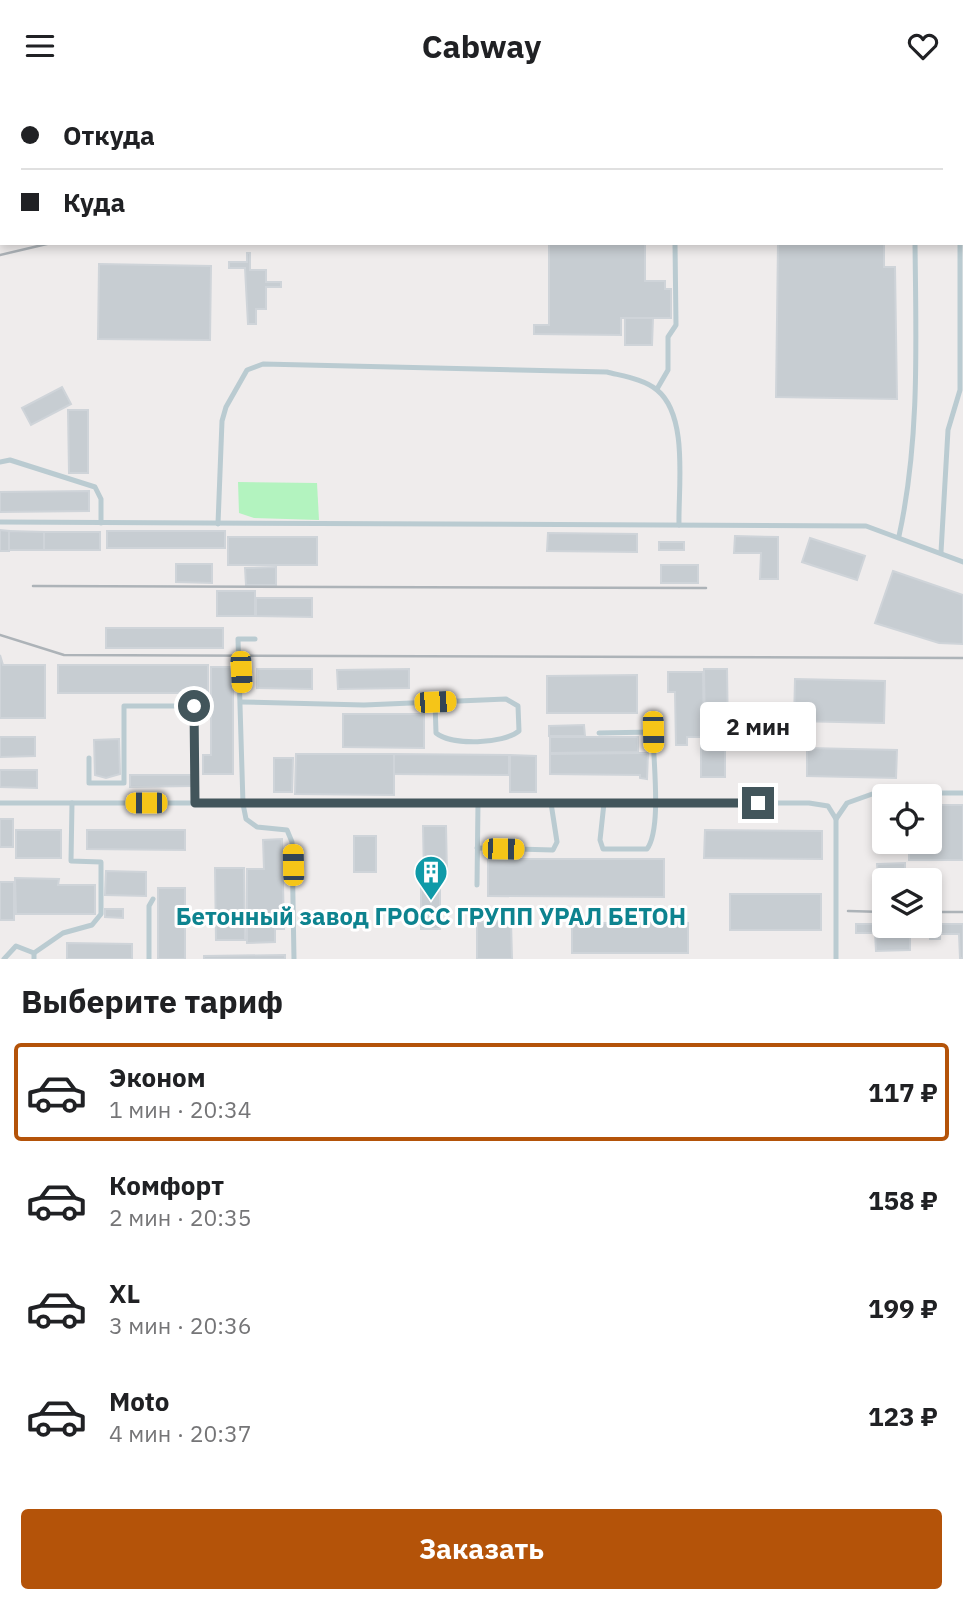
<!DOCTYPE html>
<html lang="ru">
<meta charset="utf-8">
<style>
:root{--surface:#fff;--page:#f6f6f6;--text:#202124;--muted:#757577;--line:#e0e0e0;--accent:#b45309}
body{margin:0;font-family:"IBM Plex Sans",sans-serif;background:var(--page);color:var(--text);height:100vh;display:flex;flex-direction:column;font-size:26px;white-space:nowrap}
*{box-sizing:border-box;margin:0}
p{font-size:23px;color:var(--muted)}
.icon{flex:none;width:38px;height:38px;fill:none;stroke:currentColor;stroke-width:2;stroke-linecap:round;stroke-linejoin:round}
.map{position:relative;height:868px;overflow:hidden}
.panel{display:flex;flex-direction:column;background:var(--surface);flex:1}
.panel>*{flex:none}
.hud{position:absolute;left:0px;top:0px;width:964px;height:154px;box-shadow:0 4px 10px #0003;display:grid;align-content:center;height:154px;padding:0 21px;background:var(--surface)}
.tools{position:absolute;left:872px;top:693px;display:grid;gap:14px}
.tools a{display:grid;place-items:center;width:70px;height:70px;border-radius:7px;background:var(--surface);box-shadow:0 4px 10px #0003;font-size:35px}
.end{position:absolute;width:32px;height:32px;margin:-16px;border:9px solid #42555b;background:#fff;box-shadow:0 0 0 4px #fff}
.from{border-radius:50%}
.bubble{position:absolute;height:49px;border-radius:7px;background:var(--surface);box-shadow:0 4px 10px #0003;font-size:23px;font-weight:700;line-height:49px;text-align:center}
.car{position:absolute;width:21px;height:42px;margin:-21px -10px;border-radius:9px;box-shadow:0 0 5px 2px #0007;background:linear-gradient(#f5c518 24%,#345 0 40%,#f5c518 0 76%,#345 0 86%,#f5c518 0)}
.hud b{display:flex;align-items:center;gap:24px;height:66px;font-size:26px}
.hud b+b{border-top:2px solid var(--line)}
.hud i{width:18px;height:18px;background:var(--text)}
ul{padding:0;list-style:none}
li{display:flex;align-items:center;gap:21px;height:98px;margin:0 14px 10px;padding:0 7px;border:4px solid transparent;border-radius:7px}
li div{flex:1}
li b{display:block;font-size:26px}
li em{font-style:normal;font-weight:700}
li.active{border-color:var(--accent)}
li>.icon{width:63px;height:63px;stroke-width:1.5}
h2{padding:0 21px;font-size:32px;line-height:84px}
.cta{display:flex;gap:14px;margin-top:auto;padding:14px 21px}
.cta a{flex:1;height:80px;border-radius:7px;background:var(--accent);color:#fff;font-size:28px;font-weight:700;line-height:80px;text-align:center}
header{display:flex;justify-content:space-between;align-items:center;height:91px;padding:0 21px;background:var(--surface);font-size:32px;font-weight:700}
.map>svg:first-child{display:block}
.green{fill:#b3f3bf}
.building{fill:#c7cdd2;stroke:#cfd4d9;stroke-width:2}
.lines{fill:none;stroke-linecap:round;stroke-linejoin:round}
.lane{stroke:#bacbd1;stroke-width:5}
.rail{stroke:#adb3b8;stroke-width:2.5}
.route{stroke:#42555b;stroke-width:9}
.labels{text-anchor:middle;stroke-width:6;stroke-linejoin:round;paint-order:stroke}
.culture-label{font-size:24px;font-weight:bold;fill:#0d838f;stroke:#fff}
</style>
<header><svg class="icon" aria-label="menu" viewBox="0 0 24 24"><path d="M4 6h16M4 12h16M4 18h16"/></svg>Cabway<svg class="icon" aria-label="heart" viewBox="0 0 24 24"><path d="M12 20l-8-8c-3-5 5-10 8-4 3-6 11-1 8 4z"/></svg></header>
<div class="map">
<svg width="963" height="868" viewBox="0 0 963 868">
<rect width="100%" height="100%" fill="#efecec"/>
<!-- green -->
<g class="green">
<polygon points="232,0 525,0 527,2 230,2"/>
<polygon points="238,391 317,392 319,429 254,427 239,422"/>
</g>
<!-- building -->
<g class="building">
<rect x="58" y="0" width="80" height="2"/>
<polygon points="549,152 645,152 645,190 665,190 665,198 671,198 671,227 621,227 621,244 534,243 534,234 549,234"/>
<polygon points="778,152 884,152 884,176 895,176 897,308 776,306"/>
<polygon points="247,162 250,162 250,179 266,179 266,191 281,191 281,196 266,196 266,218 256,218 256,233 248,233 245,177 229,177 229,171 247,171"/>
<polygon points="99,173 211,175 210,249 98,248"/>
<polygon points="625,227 653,227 652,254 625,254"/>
<polygon points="62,296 71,313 31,334 22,317"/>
<polygon points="68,319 88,319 88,382 69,382"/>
<polygon points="89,400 89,420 0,421 0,401"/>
<polygon points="0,439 9,440 9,460 0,460"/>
<polygon points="9,440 44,441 44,459 9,459"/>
<rect x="107" y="440" width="118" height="17"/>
<rect x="44" y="441" width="56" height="18"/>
<polygon points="548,442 637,443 637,461 547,460"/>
<polygon points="735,445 778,446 778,488 760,488 761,462 734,462"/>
<rect x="228" y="446" width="89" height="28"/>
<polygon points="810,447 865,465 857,489 802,471"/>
<rect x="659" y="451" width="25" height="8"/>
<polygon points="176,473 212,473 212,492 176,491"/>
<rect x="661" y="474" width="37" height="18"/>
<polygon points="276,476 276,494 246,494 245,477"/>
<polygon points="893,480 963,504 963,553 939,552 875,532"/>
<rect x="217" y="500" width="38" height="25"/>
<polygon points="256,507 312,507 312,526 256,525"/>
<rect x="106" y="537" width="117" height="20"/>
<polygon points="0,564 3,574 45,574 45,627 0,627"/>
<rect x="58" y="574" width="150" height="28"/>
<polygon points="211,576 233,576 233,683 203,683 203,664 211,664"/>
<polygon points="257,578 312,578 312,598 257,597"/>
<polygon points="409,578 409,597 338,598 337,579"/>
<polygon points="704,578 727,578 728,645 705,645"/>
<polygon points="668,581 703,581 704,646 687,646 687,654 676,654 675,601 668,601"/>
<polygon points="637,584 637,622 547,622 547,585"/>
<polygon points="795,588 885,590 884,632 794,630"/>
<polygon points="343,623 424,623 424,657 343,656"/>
<polygon points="584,634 585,645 549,645 549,635"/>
<polygon points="0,646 35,646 35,665 0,666"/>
<polygon points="550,646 638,646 638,661 550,662"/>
<polygon points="119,648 120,683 106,687 95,684 94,649"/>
<rect x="701" y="653" width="24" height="33"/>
<polygon points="807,657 897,659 896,687 807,685"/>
<polygon points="641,662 648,662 647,688 640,687 640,684 550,683 550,663"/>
<polygon points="296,663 394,663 394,704 295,703"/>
<polygon points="394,663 509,664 509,684 394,683"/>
<polygon points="510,664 536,665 536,701 510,701"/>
<polygon points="274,667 293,667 292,701 274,701"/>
<polygon points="0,679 37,679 37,697 0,696"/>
<polygon points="130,684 191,684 191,695 130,696"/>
<polygon points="929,714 963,714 963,769 909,769 909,751 929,751"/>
<rect x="0" y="728" width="13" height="28"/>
<polygon points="423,735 446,735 447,784 424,785"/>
<rect x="16" y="739" width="45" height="28"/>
<polygon points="87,739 185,739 185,759 87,758"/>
<polygon points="705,739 822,740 822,768 704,767"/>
<rect x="354" y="745" width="22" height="36"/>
<polygon points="282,748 284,838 275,838 275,851 247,852 247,778 264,778 263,749"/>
<polygon points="488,768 664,768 664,806 488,805"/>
<polygon points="905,772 905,787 878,788 877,773"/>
<polygon points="215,777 244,777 245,849 216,849"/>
<polygon points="106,780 146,781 146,805 105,804"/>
<rect x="421" y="785" width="19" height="53"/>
<polygon points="15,787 59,788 58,794 95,794 95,823 16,823"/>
<rect x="0" y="791" width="14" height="38"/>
<rect x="158" y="797" width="27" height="71"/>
<rect x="730" y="803" width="91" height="36"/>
<polygon points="105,818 123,818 123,827 105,826"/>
<polygon points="511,830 512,868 477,868 477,831"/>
<rect x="572" y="832" width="116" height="30"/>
<rect x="856" y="833" width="17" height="9"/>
<polygon points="930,833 963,833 963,867 960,867 959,843 940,843 940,848 930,848"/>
<polygon points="910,840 910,859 876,860 875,841"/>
<polygon points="67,852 132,853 132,868 67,868"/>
<polygon points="285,864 285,868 204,868 204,865"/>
</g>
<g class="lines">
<!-- lane -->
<g class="lane">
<polyline points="162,0 162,2"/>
<polyline points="24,2 24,0"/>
<polyline points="657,298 668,279 668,246 676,234 675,152"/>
<polyline points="0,371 10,369 95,396 101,408 101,432"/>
<polyline points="0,431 866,435 963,471"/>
<path d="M218 433 222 330 226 316 247 279 263 273 607 281C622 285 644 288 657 299 689 325 678 397 679 434"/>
<path d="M899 445C920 349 916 250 915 152"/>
<polyline points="941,461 948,339 960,299 960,152"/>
<polyline points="255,548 238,548 243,713 246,728 257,736 287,739 292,751 294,868"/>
<path d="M242 611 364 614 506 608 518 615 519 640C503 653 452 655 436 642L435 611"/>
<path d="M599 642 653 641C653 668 662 738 647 758H603L600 749 604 712"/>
<polyline points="89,667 89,692 124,692 124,615 194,615 195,712"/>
<polyline points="0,712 809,712 828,715 836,728"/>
<polyline points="477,757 553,759 557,751 551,712"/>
<polyline points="477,794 478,712"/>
<polyline points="34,862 63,842 92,834 101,823 101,771 71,770 72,712"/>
<polyline points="4,868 16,855 34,862 34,868"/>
<polyline points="149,868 149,815 153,808"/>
<polyline points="836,868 836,728 847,712 875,702 963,702"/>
</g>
<!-- rail -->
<g class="rail">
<polyline points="532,0 534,2"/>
<polyline points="0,41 2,41"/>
<polyline points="0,95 2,95"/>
<polyline points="962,102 963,101"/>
<polyline points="0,164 51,152"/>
<polyline points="33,495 706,497"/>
<polyline points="0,544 64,564 963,567"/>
<polyline points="848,820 884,821"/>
<polyline points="929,821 963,821"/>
</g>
</g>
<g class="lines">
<!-- route -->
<polyline class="route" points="194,615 195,712 758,712"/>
</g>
<!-- icons -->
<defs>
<symbol id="building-pin" viewBox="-11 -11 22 30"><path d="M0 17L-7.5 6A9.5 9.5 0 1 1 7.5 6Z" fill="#0f9aa8" stroke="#fff"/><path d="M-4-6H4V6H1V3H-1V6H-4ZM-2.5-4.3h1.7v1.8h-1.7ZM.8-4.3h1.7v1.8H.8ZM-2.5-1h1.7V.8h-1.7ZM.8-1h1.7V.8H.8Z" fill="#fff"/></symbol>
</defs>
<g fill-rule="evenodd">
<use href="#building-pin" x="412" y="762" width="38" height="52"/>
</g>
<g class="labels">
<!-- culture labels -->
<g class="culture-label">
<text x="431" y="834">Бетонный завод ГРОСС ГРУПП УРАЛ БЕТОН</text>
</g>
</g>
</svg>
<div class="tools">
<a><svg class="icon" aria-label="locate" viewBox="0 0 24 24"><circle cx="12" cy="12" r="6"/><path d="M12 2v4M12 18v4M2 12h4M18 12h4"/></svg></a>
<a><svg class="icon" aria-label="layers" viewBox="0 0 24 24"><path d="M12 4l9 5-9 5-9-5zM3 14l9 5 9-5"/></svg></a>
</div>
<i class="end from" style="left:194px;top:615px"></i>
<i class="end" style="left:758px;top:712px"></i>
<div class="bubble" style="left:700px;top:611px;width:116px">2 мин</div>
<i class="car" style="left:241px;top:581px;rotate:177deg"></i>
<i class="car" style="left:435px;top:611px;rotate:88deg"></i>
<i class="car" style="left:653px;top:641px;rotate:179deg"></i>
<i class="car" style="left:146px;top:712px;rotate:270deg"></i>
<i class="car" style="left:503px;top:758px;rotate:91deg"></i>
<i class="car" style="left:293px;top:774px;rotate:359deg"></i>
<div class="hud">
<b><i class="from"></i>Откуда</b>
<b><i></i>Куда</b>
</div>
</div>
<section class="panel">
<h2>Выберите тариф</h2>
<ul>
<li class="active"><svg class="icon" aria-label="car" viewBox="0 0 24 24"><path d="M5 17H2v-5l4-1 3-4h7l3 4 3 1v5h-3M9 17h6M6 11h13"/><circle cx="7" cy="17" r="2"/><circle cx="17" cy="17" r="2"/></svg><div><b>Эконом</b><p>1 мин · 20:34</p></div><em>117 ₽</em></li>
<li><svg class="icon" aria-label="car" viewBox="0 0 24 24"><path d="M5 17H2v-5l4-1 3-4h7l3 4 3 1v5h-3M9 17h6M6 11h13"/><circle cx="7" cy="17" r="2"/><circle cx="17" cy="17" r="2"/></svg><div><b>Комфорт</b><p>2 мин · 20:35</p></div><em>158 ₽</em></li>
<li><svg class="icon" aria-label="car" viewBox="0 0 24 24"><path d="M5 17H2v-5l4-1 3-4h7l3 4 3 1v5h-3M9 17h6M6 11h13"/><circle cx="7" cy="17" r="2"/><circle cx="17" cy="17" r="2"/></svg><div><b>XL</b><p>3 мин · 20:36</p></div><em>199 ₽</em></li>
<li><svg class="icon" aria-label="car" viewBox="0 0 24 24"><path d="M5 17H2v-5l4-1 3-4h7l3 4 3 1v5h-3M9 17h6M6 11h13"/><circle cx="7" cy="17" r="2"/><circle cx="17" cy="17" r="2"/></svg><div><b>Moto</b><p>4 мин · 20:37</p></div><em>123 ₽</em></li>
</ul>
<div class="cta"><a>Заказать</a></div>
</section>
